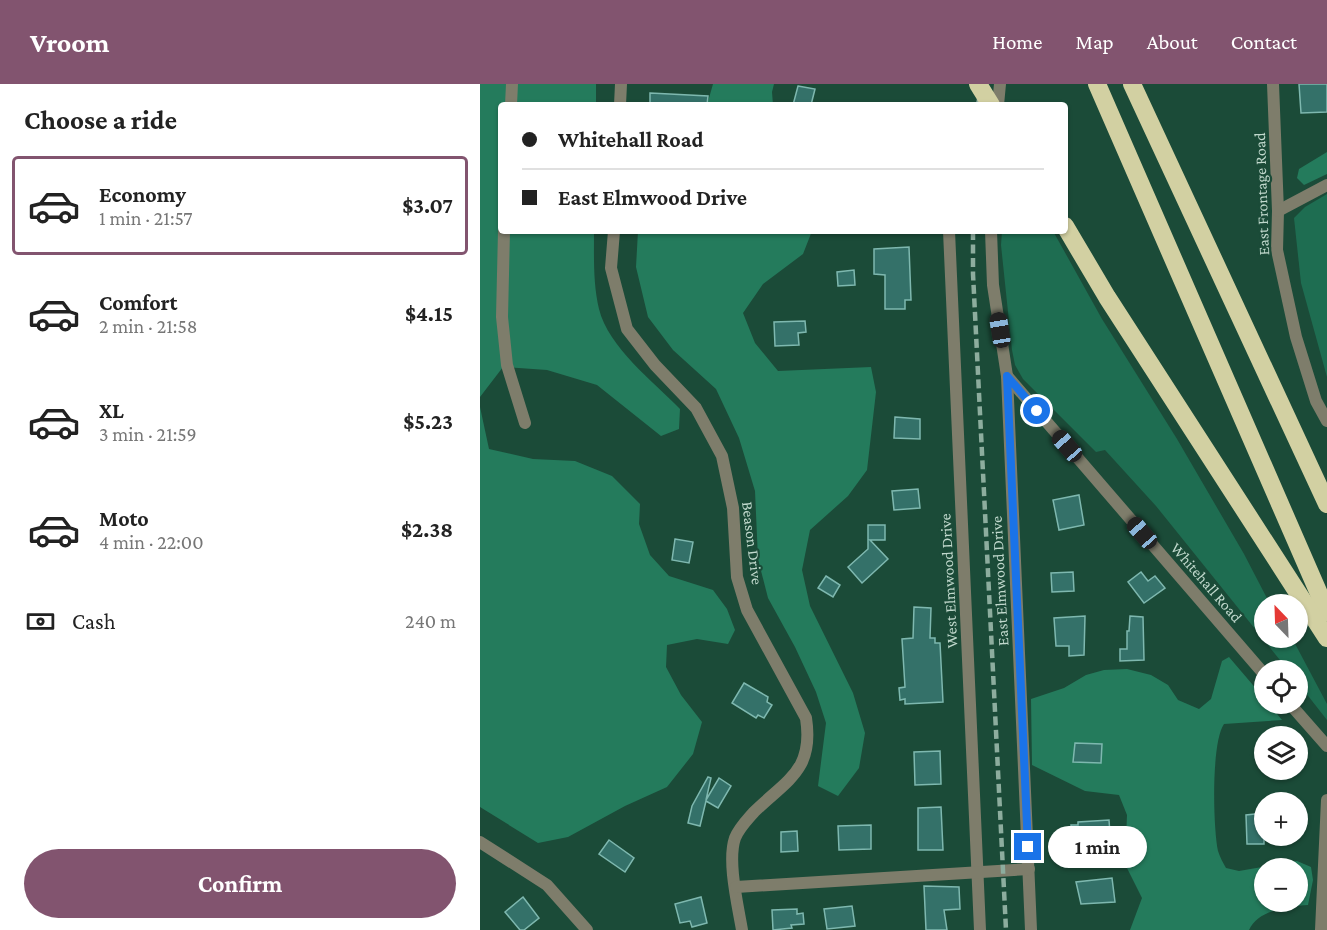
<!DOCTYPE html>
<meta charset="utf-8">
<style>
:root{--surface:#fff;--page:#f6f6f6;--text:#222;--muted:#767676;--line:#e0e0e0;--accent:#82546f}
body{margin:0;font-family:"Crimson Pro",serif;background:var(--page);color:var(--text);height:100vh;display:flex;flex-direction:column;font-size:22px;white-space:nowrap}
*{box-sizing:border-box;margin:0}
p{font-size:20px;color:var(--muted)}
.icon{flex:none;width:33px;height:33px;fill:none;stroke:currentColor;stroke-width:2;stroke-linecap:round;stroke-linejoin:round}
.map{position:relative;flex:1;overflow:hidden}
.sheet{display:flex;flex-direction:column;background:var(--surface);width:480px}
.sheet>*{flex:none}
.guide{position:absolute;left:18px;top:18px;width:570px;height:132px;border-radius:6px;box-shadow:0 2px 4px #0004;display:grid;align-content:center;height:132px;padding:0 24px;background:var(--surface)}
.needle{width:39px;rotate:337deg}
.controls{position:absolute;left:774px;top:510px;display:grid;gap:12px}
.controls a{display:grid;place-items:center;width:54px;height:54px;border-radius:50%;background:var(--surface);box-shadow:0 2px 4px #0004;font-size:30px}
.end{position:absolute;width:27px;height:27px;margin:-14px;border:8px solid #1a73e8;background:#fff;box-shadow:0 0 0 3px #fff}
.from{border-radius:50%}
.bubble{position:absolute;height:42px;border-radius:21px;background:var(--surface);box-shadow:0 2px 4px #0004;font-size:20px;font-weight:700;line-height:42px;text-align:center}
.car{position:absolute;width:18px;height:36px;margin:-18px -9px;border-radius:8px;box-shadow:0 0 4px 2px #0007;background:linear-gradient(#222 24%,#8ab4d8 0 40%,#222 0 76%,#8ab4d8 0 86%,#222 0)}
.guide b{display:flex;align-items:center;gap:21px;height:57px;font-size:22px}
.guide b+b{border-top:2px solid var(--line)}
.guide i{width:15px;height:15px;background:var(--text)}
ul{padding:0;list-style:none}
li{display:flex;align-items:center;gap:18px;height:99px;margin:0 12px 9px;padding:0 12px;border:3px solid transparent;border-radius:6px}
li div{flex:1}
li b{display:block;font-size:22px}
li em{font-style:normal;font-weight:700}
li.active{border-color:var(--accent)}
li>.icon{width:54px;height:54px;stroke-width:1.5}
h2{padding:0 24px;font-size:27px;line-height:72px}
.pay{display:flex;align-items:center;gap:15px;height:66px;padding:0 24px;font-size:22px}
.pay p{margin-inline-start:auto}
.button{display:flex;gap:12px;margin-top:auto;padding:12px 24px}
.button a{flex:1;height:69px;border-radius:36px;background:var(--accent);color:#fff;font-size:24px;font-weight:700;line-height:69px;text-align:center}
header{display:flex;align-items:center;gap:36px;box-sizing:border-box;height:84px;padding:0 30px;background:var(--accent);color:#fff}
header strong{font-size:28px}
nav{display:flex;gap:33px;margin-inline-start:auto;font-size:21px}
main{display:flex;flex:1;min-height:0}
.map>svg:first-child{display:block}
.green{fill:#1e6d51}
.forest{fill:#247b5c;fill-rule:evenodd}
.building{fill:#347169;stroke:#7eb8af;stroke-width:1.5}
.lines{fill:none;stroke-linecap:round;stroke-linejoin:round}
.minor{stroke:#7e7d6b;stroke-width:12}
.motorway{stroke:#d2d0a2;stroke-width:18}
.rail{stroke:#8dad9e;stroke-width:4.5;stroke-dasharray:9 4.5;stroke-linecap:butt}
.motorway-bridge{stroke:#d2d0a2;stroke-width:18}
.route{stroke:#1a73e8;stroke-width:8}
.labels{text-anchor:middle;stroke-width:4.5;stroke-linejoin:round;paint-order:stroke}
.street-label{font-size:16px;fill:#c0d8cc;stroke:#1b4b38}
</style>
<header>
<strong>Vroom</strong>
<nav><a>Home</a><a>Map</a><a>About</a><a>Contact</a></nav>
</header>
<main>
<section class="sheet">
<h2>Choose a ride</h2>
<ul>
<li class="active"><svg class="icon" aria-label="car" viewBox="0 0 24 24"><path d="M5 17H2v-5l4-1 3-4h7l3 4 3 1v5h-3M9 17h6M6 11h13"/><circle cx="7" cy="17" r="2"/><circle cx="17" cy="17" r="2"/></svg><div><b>Economy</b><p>1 min · 21:57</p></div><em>$3.07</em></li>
<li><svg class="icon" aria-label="car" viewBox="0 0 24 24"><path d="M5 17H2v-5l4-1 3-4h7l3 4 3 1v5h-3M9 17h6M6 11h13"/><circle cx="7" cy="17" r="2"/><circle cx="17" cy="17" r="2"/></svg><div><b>Comfort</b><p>2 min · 21:58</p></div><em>$4.15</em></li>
<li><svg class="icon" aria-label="car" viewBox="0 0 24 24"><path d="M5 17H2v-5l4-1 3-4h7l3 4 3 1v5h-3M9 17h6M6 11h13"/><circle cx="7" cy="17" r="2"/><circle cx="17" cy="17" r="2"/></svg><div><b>XL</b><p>3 min · 21:59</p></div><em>$5.23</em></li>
<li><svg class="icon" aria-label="car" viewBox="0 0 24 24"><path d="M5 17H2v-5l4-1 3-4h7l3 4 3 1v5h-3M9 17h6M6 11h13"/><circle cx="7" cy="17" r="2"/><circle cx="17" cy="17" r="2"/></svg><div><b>Moto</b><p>4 min · 22:00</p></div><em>$2.38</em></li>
</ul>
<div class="pay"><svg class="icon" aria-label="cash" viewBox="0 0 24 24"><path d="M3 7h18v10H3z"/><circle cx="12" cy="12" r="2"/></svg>Cash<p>240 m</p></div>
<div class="button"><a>Confirm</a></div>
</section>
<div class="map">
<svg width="847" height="846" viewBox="0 0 847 846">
<rect width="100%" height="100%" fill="#1b4b38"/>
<!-- green -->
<g class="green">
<polygon points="847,110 847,293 821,199 814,134 825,123"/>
<polygon points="522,147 573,147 622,235 697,355 764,470 790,520 784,520 784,554 812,554 847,620 847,636 818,599 818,586 808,586 676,422 625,366 616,368 543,295 535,281 532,266 521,161"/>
</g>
<!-- forest -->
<g class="forest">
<path d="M0 0H116V21H21V147H114C114 173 113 200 119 225 128 263 174 298 200 325L199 345 181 352 117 301 67 286 23 283 0 313Z"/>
<polygon points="233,0 294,0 292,8 293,21 227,21"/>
<polygon points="847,68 847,90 824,101 817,94 819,85"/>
<polygon points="158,147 332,147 323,170 283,200 263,229 275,259 298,287 391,283 396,308 387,386 368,412 330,446 322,486 330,522 373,609 385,649 379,684 358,712 338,702 346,639 336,608 315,563 288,514 278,475 275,407 259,354 236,305 193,266 168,233 156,183"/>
<polygon points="0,323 9,365 53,375 95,377 132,392 160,420 159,440 170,471 189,492 233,506 247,525 255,546 248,560 217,555 187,561 186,583 201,611 222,638 213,670 187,703 145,722 88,753 58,759 0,723"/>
<path d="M749 573 784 614V620H789L802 636 744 640C731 659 733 743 738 767 740 773 743 779 746 784L759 787 817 777 831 783 833 796 828 821C809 822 778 826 769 846H650L662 814 645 780 647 731 639 711 605 707 552 681 551 615 584 604 606 591 624 586 647 585 671 591 688 601 698 616 719 625 731 615 742 577ZM595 659 621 661 620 679 594 678ZM784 784H818V818H784Z"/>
</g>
<!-- building -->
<g class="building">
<polygon points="819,0 847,0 847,28 821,29"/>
<polygon points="318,2 335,5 331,21 313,21"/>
<polygon points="170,9 228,12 227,21 170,21"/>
<polygon points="429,163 431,216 425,216 425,225 405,225 405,191 394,190 394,165"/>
<polygon points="374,186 375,201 358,202 357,188"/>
<polygon points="325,237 326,248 318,249 319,261 295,262 294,238"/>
<polygon points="415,333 440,335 440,355 414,354"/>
<polygon points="438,405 440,424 414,426 412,407"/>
<polygon points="599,411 604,441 579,446 573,416"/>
<polygon points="388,441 405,441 405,456 390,456 408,475 382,499 368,483 388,465"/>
<polygon points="195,455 213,458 209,479 192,476"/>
<polygon points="593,488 594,507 572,508 571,489"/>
<polygon points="661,488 668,497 675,492 685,504 664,519 648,498"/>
<polygon points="346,492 360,501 353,513 338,504"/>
<polygon points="434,523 451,524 450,554 455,554 455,559 460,559 463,618 425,620 425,615 420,616 419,604 425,603 422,555 433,554"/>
<polygon points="605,532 604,571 589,572 589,562 576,562 574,534"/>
<polygon points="650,532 663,533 664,576 640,577 640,565 647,565 647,547 649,547"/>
<polygon points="264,599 288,613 287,618 292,621 284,634 278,631 276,634 252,619"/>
<polygon points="595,659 622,660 621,679 593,678"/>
<polygon points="460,667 461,700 435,701 434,668"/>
<polygon points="228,693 231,694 226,716 239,694 251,702 238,724 226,717 220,742 208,739 212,722"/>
<polygon points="461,723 463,766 438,766 438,724"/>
<polygon points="784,729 784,760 767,760 766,731"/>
<polygon points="629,736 631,764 593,766 591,741 598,741 598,738"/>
<polygon points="391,741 391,765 359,766 358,742"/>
<polygon points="317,747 318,767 301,768 301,748"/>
<polygon points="129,756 154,774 145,788 119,770"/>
<polygon points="632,794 635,818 601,820 596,798"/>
<polygon points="444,802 479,803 480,825 464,826 467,846 446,846"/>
<polygon points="43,813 59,834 44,846 40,846 25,828"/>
<polygon points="221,813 227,839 212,843 210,837 200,839 195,820"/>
<polygon points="372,822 375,842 347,845 344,825"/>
<polygon points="317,825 317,830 323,829 324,840 311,841 312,844 293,846 292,826"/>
</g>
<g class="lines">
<!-- minor -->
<g class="minor">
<polyline points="793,0 798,127 797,166 816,253 836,317 847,337"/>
<polyline points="31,21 32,0"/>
<polyline points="140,21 141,0"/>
<polyline points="518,21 520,0"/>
<polyline points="798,127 847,101"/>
<polyline points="24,147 22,233 27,281 45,339"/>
<path d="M134 147 131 184 147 245 175 281 216 324 242 372 253 424 257 493 267 526 326 634C334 686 308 695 274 728 267 736 259 744 255 754 247 777 258 822 262 846"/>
<polyline points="469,147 500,846"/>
<polyline points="511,147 513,201 527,292 551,846"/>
<polyline points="527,292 784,590"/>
<polyline points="810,620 847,662"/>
<polyline points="0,758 67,801 107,846"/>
<polyline points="256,803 549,785"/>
<polyline points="841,846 847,716"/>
</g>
<!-- motorway -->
<g class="motorway">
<polyline points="617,0 847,528"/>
<polyline points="652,0 847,420"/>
<polyline points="585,142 627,213 847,554"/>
</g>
<!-- rail -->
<g class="rail">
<polyline points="498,21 502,0"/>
<polyline points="493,147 493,190 526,846"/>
</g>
<!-- motorway-bridge -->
<polyline class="motorway-bridge" points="498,0 511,21"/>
</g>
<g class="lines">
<!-- route -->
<polyline class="route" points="548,763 527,292 557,327"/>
</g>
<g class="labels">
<!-- street labels -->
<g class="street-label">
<text transform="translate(781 110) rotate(-92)" y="6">East Frontage Road</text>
<text transform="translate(273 459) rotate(83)" y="6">Beason Drive</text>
<text transform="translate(468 497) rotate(-93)" y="6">West Elmwood Drive</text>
<text transform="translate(519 497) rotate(-93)" y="6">East Elmwood Drive</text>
<text transform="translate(727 498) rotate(49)" y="6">Whitehall Road</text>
</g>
</g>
</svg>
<div class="controls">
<a><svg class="needle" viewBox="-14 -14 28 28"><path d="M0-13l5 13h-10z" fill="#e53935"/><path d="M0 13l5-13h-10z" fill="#767676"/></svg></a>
<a><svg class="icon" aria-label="locate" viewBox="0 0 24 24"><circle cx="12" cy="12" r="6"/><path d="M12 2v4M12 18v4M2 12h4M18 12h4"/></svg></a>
<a><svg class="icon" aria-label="layers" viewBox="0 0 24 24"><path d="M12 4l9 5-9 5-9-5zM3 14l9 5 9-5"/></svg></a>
<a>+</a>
<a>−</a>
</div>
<i class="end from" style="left:557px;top:327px"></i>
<i class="end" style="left:548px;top:763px"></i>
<div class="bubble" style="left:568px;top:742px;width:99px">1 min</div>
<i class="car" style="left:520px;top:246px;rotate:351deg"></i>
<i class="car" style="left:587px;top:362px;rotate:319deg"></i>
<i class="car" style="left:662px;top:449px;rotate:319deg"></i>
<div class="guide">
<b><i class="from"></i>Whitehall Road</b>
<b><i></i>East Elmwood Drive</b>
</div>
</div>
</main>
